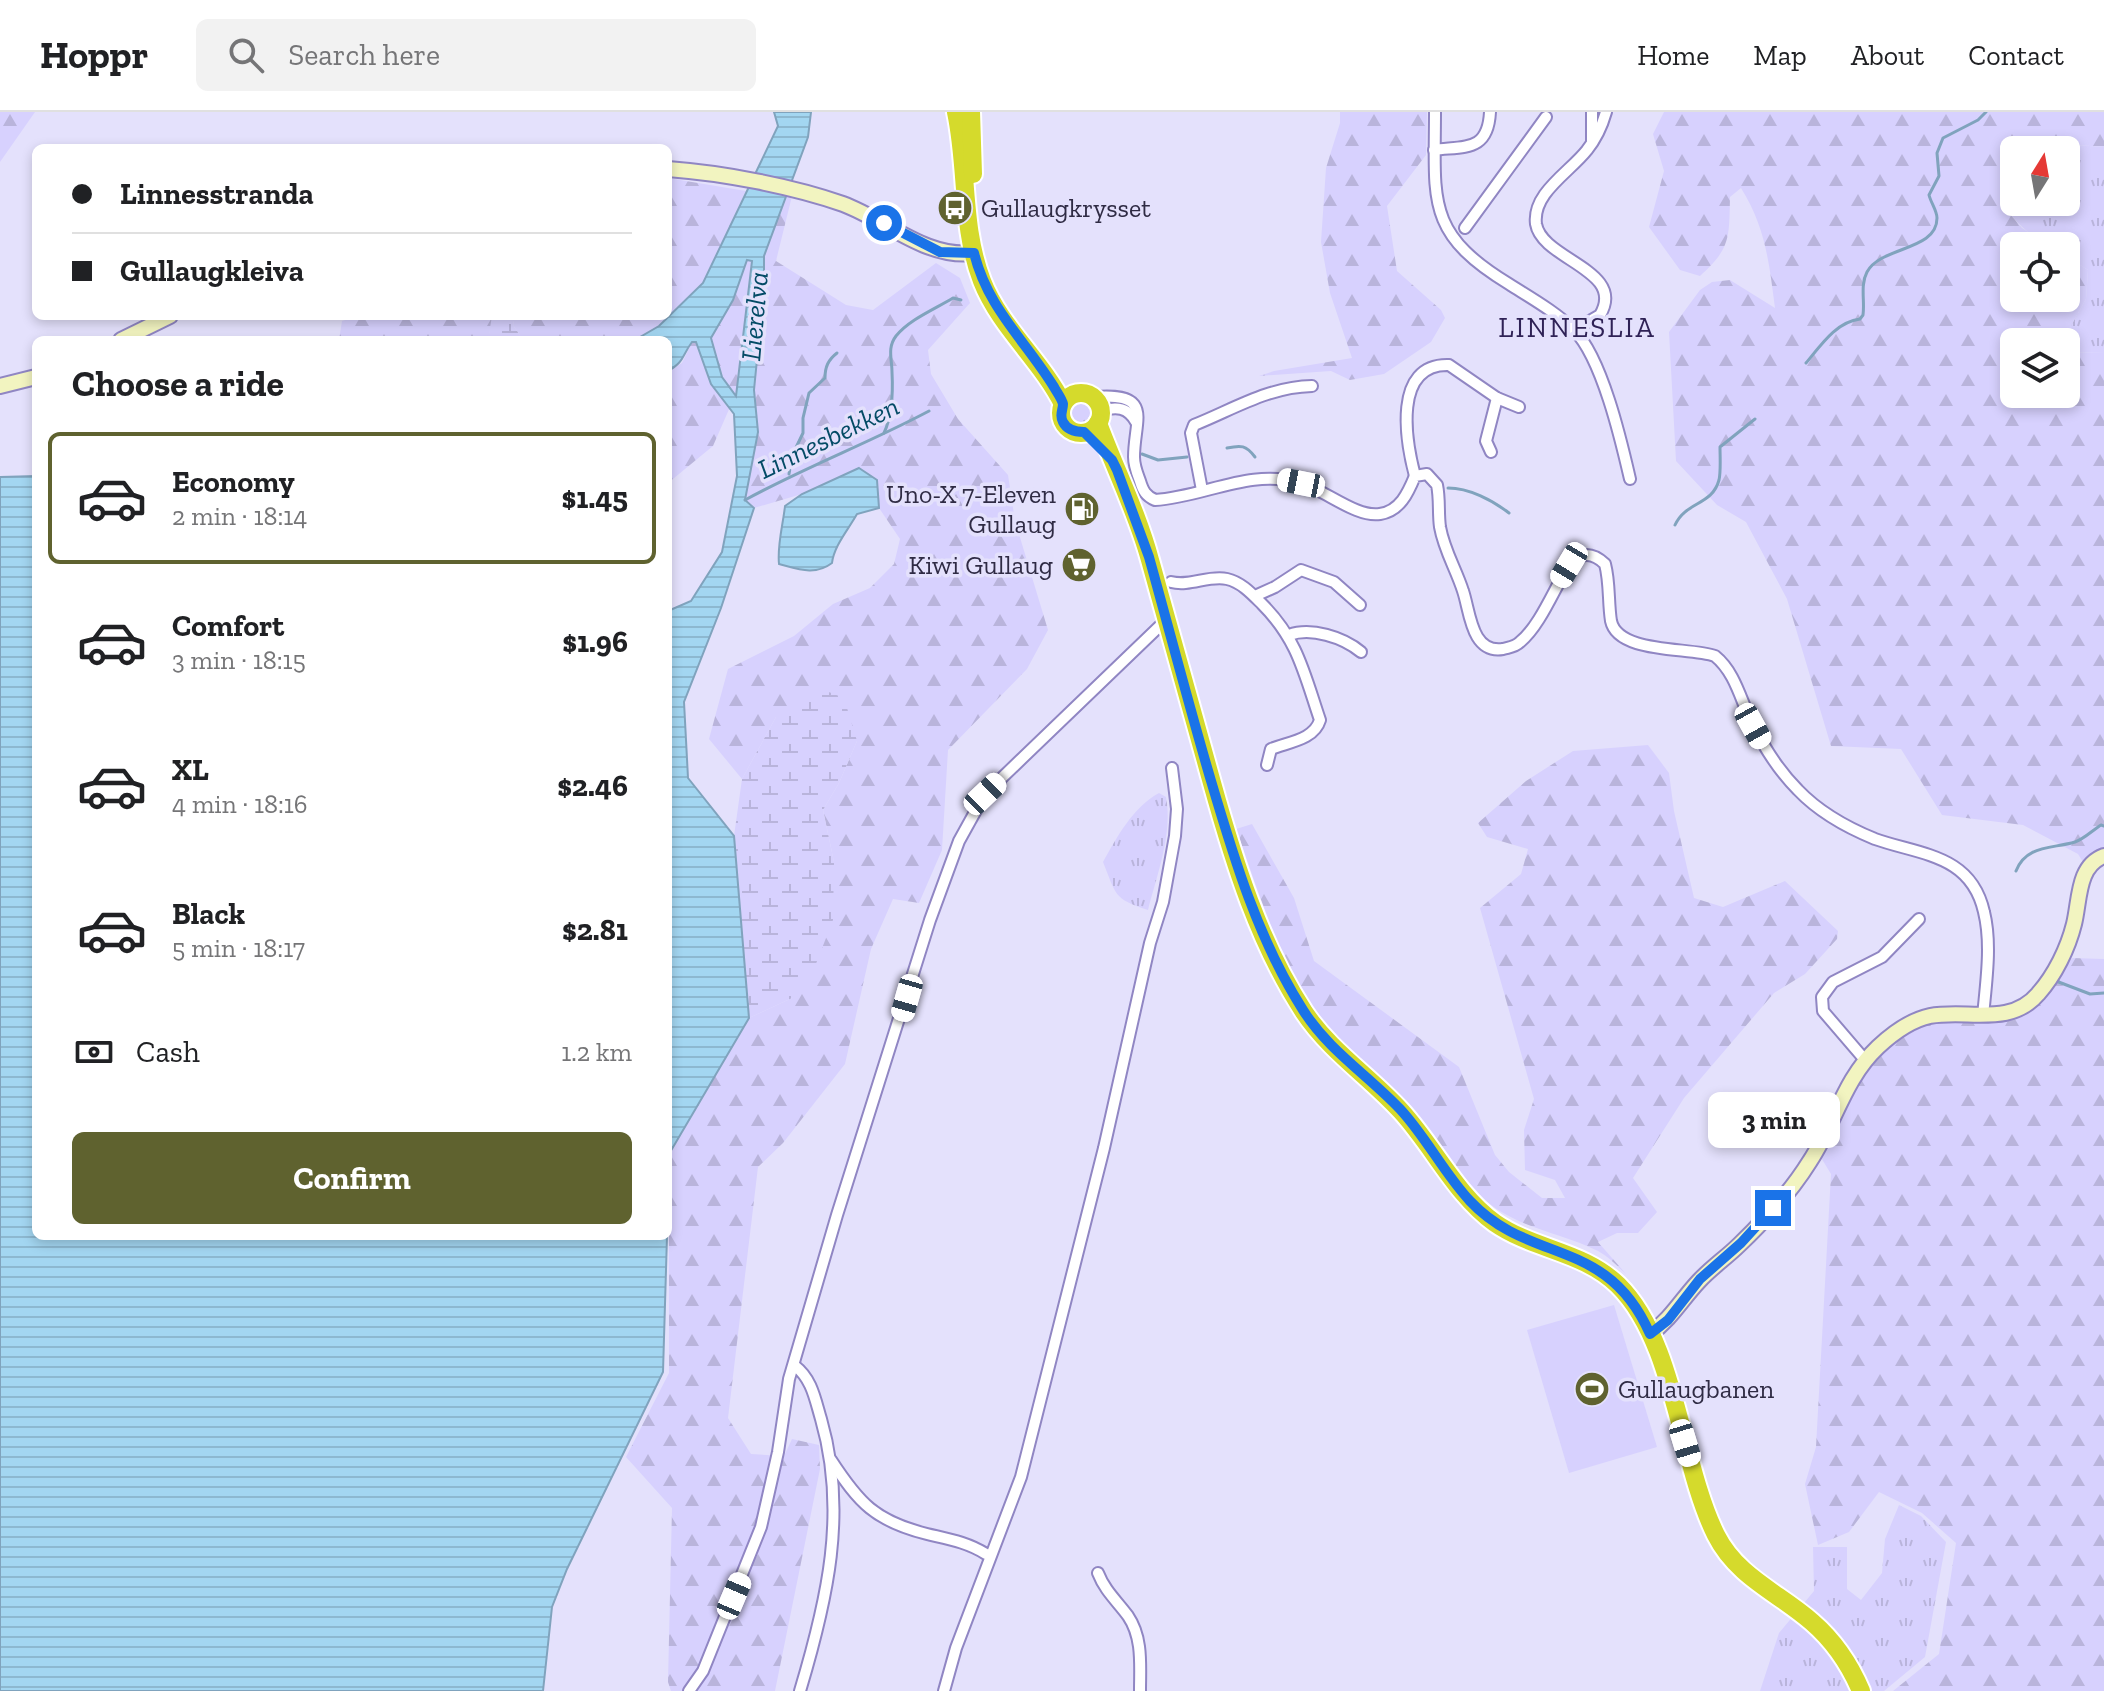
<!DOCTYPE html>
<meta charset="utf-8">
<style>
:root{--surface:#fff;--page:#f2f2f2;--text:#202124;--muted:#757577;--line:#e0e0e0;--accent:#5f622f}
body{margin:0;font-family:"Zilla Slab",serif;background:var(--page);color:var(--text);height:100vh;display:flex;flex-direction:column;font-size:30px;white-space:nowrap}
*{box-sizing:border-box;margin:0}
p{font-size:26px;color:var(--muted)}
.icon{flex:none;width:44px;height:44px;fill:none;stroke:currentColor;stroke-width:2;stroke-linecap:round;stroke-linejoin:round}
.map{position:relative;flex:1;overflow:hidden}
.details{position:absolute;left:32px;top:224px;width:640px;height:904px;display:flex;flex-direction:column;background:var(--surface);border-radius:12px;box-shadow:0 4px 12px #0003}
.details>*{flex:none}
.guide{position:absolute;left:32px;top:32px;width:640px;height:176px;border-radius:12px;box-shadow:0 4px 12px #0003;display:grid;align-content:center;height:176px;padding:0 40px;background:var(--surface)}
.needle{width:52px;rotate:11deg}
.controls{position:absolute;left:2000px;top:24px;display:grid;gap:16px}
.controls a{display:grid;place-items:center;width:80px;height:80px;border-radius:12px;background:var(--surface);box-shadow:0 4px 12px #0003;font-size:40px}
.end{position:absolute;width:36px;height:36px;margin:-18px;border:10px solid #1a73e8;background:#fff;box-shadow:0 0 0 4px #fff}
.from{border-radius:50%}
.bubble{position:absolute;height:56px;border-radius:12px;background:var(--surface);box-shadow:0 4px 12px #0003;font-size:26px;font-weight:700;line-height:56px;text-align:center}
.car{position:absolute;width:24px;height:48px;margin:-24px -12px;border-radius:10px;box-shadow:0 0 6px 2px #0007;background:linear-gradient(#fff 24%,#345 0 40%,#fff 0 76%,#345 0 86%,#fff 0)}
.guide b{display:flex;align-items:center;gap:28px;height:76px;font-size:30px}
.guide b+b{border-top:2px solid var(--line)}
.guide i{width:20px;height:20px;background:var(--text)}
ul{padding:0;list-style:none}
li{display:flex;align-items:center;gap:24px;height:132px;margin:0 16px 12px;padding:0 24px;border:4px solid transparent;border-radius:12px}
li div{flex:1}
li b{display:block;font-size:30px}
li em{font-style:normal;font-weight:700}
li.selected{border-color:var(--accent)}
li>.icon{width:72px;height:72px;stroke-width:1.5}
h2{padding:0 40px;font-size:36px;line-height:96px}
.pay{display:flex;align-items:center;gap:20px;height:88px;padding:0 40px;font-size:30px}
.pay p{margin-inline-start:auto}
.cta{display:flex;gap:16px;margin-top:auto;padding:16px 40px}
.cta a{flex:1;height:92px;border-radius:12px;background:var(--accent);color:#fff;font-size:32px;font-weight:700;line-height:92px;text-align:center}
header{display:flex;align-items:center;gap:48px;box-sizing:border-box;height:112px;padding:0 40px;background:var(--surface);border-bottom:2px solid var(--line)}
header strong{font-size:38px}
nav{display:flex;gap:44px;margin-inline-start:auto;font-size:28px}
.search{width:560px;height:72px;background:var(--page);display:flex;align-items:center;gap:20px;box-sizing:border-box;padding:0 28px;border-radius:12px;color:var(--muted);font-size:30px}
.map>svg:first-child{display:block}
.grass{fill:url(#grass-tufts)}
.forest{fill:url(#forest-firs)}
.wetland{fill:url(#wetland-marsh)}
.garden{fill:#d7d1fe}
.water{fill:url(#water-rules);stroke:#80a3bd;stroke-width:2;fill-rule:evenodd}
.lines{fill:none;stroke-linecap:round;stroke-linejoin:round}
.stream{stroke:#80a3bd;stroke-width:3}
.street-casing{stroke:#9086c3;stroke-width:14}
.secondary-casing{stroke:#9086c3;stroke-width:18}
.highway-casing{stroke:#fff;stroke-width:22}
.street{stroke:#fff;stroke-width:10}
.secondary{stroke:#f2f4c0;stroke-width:14}
.highway{stroke:#d5da2c;stroke-width:18}
.route{stroke:#1a73e8;stroke-width:10}
.labels{text-anchor:middle;stroke-width:7;stroke-linejoin:round;paint-order:stroke}
.poi-label{font-size:26px;fill:#2f2b44;stroke:#e4e1fc;text-anchor:start}
.water-label{font-size:28px;font-style:italic;fill:#044b66;stroke:#e4e1fc}
.neighbourhood-label{font-size:28px;letter-spacing:2px;fill:#2f2256;stroke:#e4e1fc}
</style>
<header>
<strong>Hoppr</strong>
<div class="search"><svg class="icon" aria-label="search" viewBox="0 0 24 24"><circle cx="10" cy="10" r="6"/><path d="M15 15l6 6"/></svg>Search here</div>
<nav><a>Home</a><a>Map</a><a>About</a><a>Contact</a></nav>
</header>
<div class="map">
<svg width="2104" height="1579" viewBox="0 0 2104 1579">
<defs>
<pattern id="grass-tufts" width="24" height="20" patternUnits="userSpaceOnUse" patternTransform="scale(2)"><rect width="24" height="20" fill="#d7d1fe"/><path d="M3 7l-1-3M5 7V3M7 7l1-3M15 17l-1-3M17 17v-4M19 17l1-3" fill="none" stroke="#b9b4db"/></pattern>
<pattern id="forest-firs" width="22" height="20" patternUnits="userSpaceOnUse" patternTransform="scale(2)"><rect width="22" height="20" fill="#d7d1fe"/><path d="M5 1l3.5 6h-7zM16 11l3.5 6h-7z" fill="#b9b4db"/></pattern>
<pattern id="wetland-marsh" width="20" height="14" patternUnits="userSpaceOnUse" patternTransform="scale(2)"><rect width="20" height="14" fill="#d7d1fe"/><path d="M1 5h8M5 5V1M11 12h8M15 12V8" fill="none" stroke="#b9b4db"/></pattern>
<pattern id="water-rules" width="6" height="5" patternUnits="userSpaceOnUse" patternTransform="scale(2)"><rect width="6" height="5" fill="#a3d6f1"/><path d="M0 2.5h6" fill="none" stroke="#8db8d0"/></pattern>
</defs>
<rect width="100%" height="100%" fill="#e4e1fc"/>
<!-- grass -->
<g class="grass">
<path d="M2062 32 2104 35V240L2066 241V230H2062L2086 187 2088 158 2066 144V134C2037 134 2019 113 2001 92L2014 79V90H2066V38H2056Z"/>
<circle cx="1080" cy="300" r="12"/>
<path d="M1159 681 1166 685C1173 721 1157 763 1148 798 1113 787 1116 782 1103 750 1117 725 1133 695 1159 681Z"/>
<polygon points="1899,1393 1921,1404 1946,1430 1925,1545 1884,1579 1760,1579 1779,1521 1814,1479 1813,1435 1847,1435 1847,1477 1861,1488 1882,1461 1885,1427"/>
</g>
<!-- forest -->
<g class="forest">
<polygon points="0,0 35,0 0,50"/>
<polygon points="1340,0 1427,0 1426,43 1387,94 1397,159 1441,198 1445,206 1431,230 1384,262 1350,268 1331,259 1259,264 1274,259 1352,246 1330,181 1321,130 1326,56 1340,11"/>
<path d="M1664 0H2104V35L2063 32 2056 38H2014V79L2001 92 2022 116 2050 134H2014V186H2066V144L2088 158 2086 187 2062 230H2014V282H2066V241L2104 240V737L2093 739 2083 750 2078 742 2023 713 1942 703 1901 637 1831 634 1787 487 1746 410 1717 393 1676 349 1669 220 1700 178 1712 170 1730 168 1775 196C1769 151 1766 116 1741 76L1730 85C1729 126 1731 136 1700 164L1680 158 1649 115 1664 59 1653 22Z"/>
<polygon points="668,66 746,79 703,171 659,214 635,228 523,228 513,213 515,204 668,204"/>
<polygon points="786,82 792,84 776,149 846,193 873,198 936,151 960,166 970,191 928,238 931,262 958,307 1008,363 1015,409 1048,518 1027,557 948,638 942,738 919,791 893,787 871,837 845,952 783,1031 758,1055 728,1306 751,1342 784,1344 792,1327 819,1333 820,1357 775,1579 671,1579 668,1570 672,1396 626,1345 669,1261 669,1042 749,906 792,886 834,750 823,698 839,671 857,629 776,605 742,667 709,627 728,557 794,524 833,492 870,476 894,452 900,427 879,396 877,368 859,356 802,382 754,396 745,388 758,320 754,278 764,176 764,144"/>
<polygon points="747,148 752,148 736,285 722,265 711,226 733,188"/>
<polygon points="357,204 493,204 488,228 339,228 342,209"/>
<polygon points="692,230 696,230 711,272 730,295 713,334 668,371 668,259 682,251"/>
<path d="M1648 633 1669 661 1674 699 1694 786 1723 795 1785 769 1838 819 1837 827 1805 862 1774 881 1684 986 1633 1066 1657 1100 1638 1121H1617L1598 1130 1626 1162C1617 1154 1609 1145 1598 1139 1560 1120 1523 1118 1487 1090 1455 1066 1437 1025 1411 995 1383 963 1346 940 1320 906 1282 858 1257 775 1236 717L1252 712 1294 786 1314 849 1459 955 1495 1043 1509 1060 1542 1086H1565L1555 1068 1525 1058 1524 1018 1534 987 1480 796 1521 762 1528 737 1487 725 1478 711 1526 669 1573 639Z"/>
<polygon points="2072,846 2104,847 2104,1579 1893,1579 1939,1542 1956,1431 1922,1401 1879,1380 1849,1420 1818,1433 1805,1372 1816,1335 1831,1062 1820,1044 1867,952 1901,921 1929,908 2002,908 2025,903"/>
</g>
<!-- wetland -->
<g class="wetland">
<polygon points="492,204 515,204 513,213 523,228 488,228"/>
<polygon points="816,575 844,586 857,629 839,671 823,698 834,750 833,808 812,862 792,886 749,906 734,724 742,667 776,605"/>
</g>
<!-- garden -->
<polygon class="garden" points="1614,1193 1657,1335 1569,1361 1527,1218"/>
<!-- water -->
<g class="water">
<path d="M774 0H811L808 25 764 144V176L754 278 758 320 745 388 754 396 721 496 684 590 688 666 734 724 749 906 669 1042 668 1072V499L691 489 722 440 737 364 734 302 711 272 696 230H692C681 245 685 249 668 259V228H635L659 214 703 171 778 14ZM747 148 752 149 736 284 722 265 711 226 733 188Z"/>
<path d="M859 356 877 368 879 396 857 402C848 418 834 434 832 451 815 464 798 457 779 452 777 433 783 413 785 394L802 382Z"/>
<polygon points="36,364 36,1124 667,1124 663,1260 567,1457 552,1495 543,1579 0,1579 0,365"/>
</g>
<g class="lines">
<!-- stream -->
<g class="stream">
<path d="M1806 251C1821 233 1836 210 1860 207L1863 203C1865 189 1860 173 1867 160 1881 134 1937 139 1937 106 1937 99 1931 91 1929 83L1939 64 1937 41 1943 26 1978 8 1986 0"/>
<path d="M884 321C892 304 893 279 892 260 892 247 887 236 896 224 910 207 935 197 953 186L961 188"/>
<path d="M1227 336C1241 333 1246 333 1255 345"/>
<polyline points="1142,342 1158,348 1187,345"/>
<path d="M789 362 792 344 803 321V306L809 281 825 266C825 255 828 248 837 241"/>
<path d="M1448 376C1469 376 1492 388 1509 401"/>
<path d="M745 388C805 355 869 331 929 299"/>
<path d="M1675 413C1686 389 1712 394 1719 368 1721 359 1720 345 1720 335L1755 307"/>
<path d="M2016 759C2026 733 2051 737 2075 730 2084 727 2093 718 2101 713L2104 714"/>
<polyline points="2056,869 2090,882 2104,881"/>
</g>
<defs>
<g id="street">
<path d="M1435 0C1435 88 1425 121 1509 172 1531 186 1556 200 1574 218 1602 246 1621 328 1630 367"/>
<polyline points="1592,0 1592,29"/>
<path d="M1434 38C1465 34 1488 40 1490 0"/>
<polyline points="1465,116 1546,5"/>
<path d="M1574 218 1600 203C1627 158 1542 148 1536 112 1532 81 1570 60 1587 38 1596 27 1602 14 1606 0"/>
<path d="M1094 285C1155 280 1134 308 1134 345 1134 354 1137 361 1140 369 1143 379 1146 384 1155 388 1205 385 1249 356 1300 371 1324 377 1356 406 1380 402 1400 399 1408 381 1415 364L1427 362 1437 373C1440 387 1438 401 1440 415 1444 438 1456 457 1463 479 1470 499 1471 542 1503 537 1510 535 1515 535 1520 530 1540 514 1555 475 1569 453 1581 440 1592 440 1605 452 1610 471 1608 490 1611 509 1618 542 1690 535 1715 544 1736 561 1741 590 1753 613 1765 637 1779 659 1798 678 1818 699 1848 716 1875 727 1920 743 1971 742 1984 800 1992 832 1986 871 1983 904"/>
<path d="M1101 299C1116 294 1128 295 1136 310"/>
<polyline points="1491,340 1486,329 1497,286"/>
<path d="M1415 364C1406 330 1392 251 1449 253L1497 286 1519 295"/>
<path d="M1202 378 1191 321 1194 313C1234 297 1268 275 1312 274"/>
<path d="M1171 470C1190 475 1208 463 1227 467 1241 470 1252 482 1262 492 1298 528 1304 561 1320 608 1314 628 1288 630 1271 637L1267 653"/>
<polyline points="1255,484 1275,475 1301,458 1334,470 1360,493"/>
<path d="M1289 523C1311 515 1343 525 1361 540"/>
<polyline points="1865,948 1823,899 1822,885 1833,870 1882,845 1919,807"/>
<path d="M795 1254C812 1267 815 1287 821 1307 848 1400 827 1489 800 1579"/>
<path d="M831 1348C859 1391 875 1409 927 1422 948 1427 967 1430 986 1442"/>
<path d="M1098 1461C1105 1479 1117 1489 1128 1504 1143 1526 1140 1553 1140 1579"/>
<polyline points="689,1579 703,1559 761,1415 778,1340 789,1267 837,1103 930,808 959,729 985,682 1166,508"/>
<polyline points="944,1579 956,1536 1021,1365 1104,1036 1150,831 1163,790 1175,724 1177,697 1172,656"/>
</g>
<g id="secondary">
<path d="M668 57C722 61 792 74 843 92 886 108 926 147 974 141"/>
<polyline points="121,228 170,204"/>
<polyline points="0,274 36,265"/>
<path d="M1650 1222C1671 1207 1682 1187 1699 1169 1712 1155 1727 1145 1740 1132 1765 1108 1792 1078 1810 1049 1835 1011 1844 967 1878 935 1892 922 1911 908 1930 904 1967 897 2010 915 2038 882 2055 863 2068 836 2074 812 2080 788 2077 754 2104 744"/>
</g>
<g id="highway">
<path d="M956 0C968 56 961 115 982 169 1000 215 1041 248 1063 292"/>
<polyline points="971,0 973,62"/>
<circle cx="1081" cy="301" r="20"/>
<path d="M1098 311C1115 357 1137 400 1150 448 1171 522 1191 597 1212 671 1234 750 1259 831 1304 900 1330 939 1370 965 1401 999 1434 1035 1455 1082 1495 1111 1534 1138 1583 1139 1618 1173 1676 1230 1680 1351 1716 1423 1737 1465 1779 1481 1812 1510 1834 1529 1850 1553 1861 1579"/>
</g>
</defs>
<!-- street casing -->
<use href="#street" class="street-casing"/>
<!-- secondary casing -->
<use href="#secondary" class="secondary-casing"/>
<!-- highway casing -->
<use href="#highway" class="highway-casing"/>
<!-- street -->
<use href="#street" class="street"/>
<!-- secondary -->
<use href="#secondary" class="secondary"/>
<!-- highway -->
<use href="#highway" class="highway"/>
</g>
<g class="lines">
<!-- route -->
<path class="route" d="M884 111 940 140 974 141C988 197 1025 228 1054 275 1056 279 1062 287 1063 292 1063 299 1059 303 1063 310 1067 318 1075 320 1084 320L1112 348 1117 358 1149 445C1169 517 1188 590 1209 662 1233 743 1257 826 1303 898 1328 938 1368 963 1400 997 1426 1025 1444 1061 1470 1089 1530 1153 1607 1124 1650 1222L1668 1208 1700 1167 1741 1131 1773 1096"/>
</g>
<!-- icons -->
<defs>
<symbol id="bus-disc" viewBox="-11 -11 22 22"><circle r="9.5" fill="#5f622f" stroke="#e4e1fc"/><path d="M-5-6H5V4H4V6H2V4H-2V6H-4V4H-5ZM-3.5-4V0h7V-4ZM-3.5 1.2v1.5H-2V1.2ZM2 1.2v1.5H3.5V1.2Z" fill="#fff"/></symbol>
<symbol id="fuel-disc" viewBox="-11 -11 22 22"><circle r="9.5" fill="#5f622f" stroke="#e4e1fc"/><path d="M-5.5-6h7V0h2V4h1.3V-2.5L3-4.5l.8-.8L6-3V5H2.5V1h-1V6h-7ZM-4.2-4.7v3.2H.2V-4.7Z" fill="#fff"/></symbol>
<symbol id="supermarket-disc" viewBox="-11 -11 22 22"><circle r="9.5" fill="#5f622f" stroke="#e4e1fc"/><path d="M-6-5.5h2.5l.6 2H6L4.5 2H-2.5L-4.4-4H-6ZM-1.5 3.2a1.3 1.3 0 1 0 .1 0ZM3 3.2a1.3 1.3 0 1 0 .1 0Z" fill="#fff"/></symbol>
<symbol id="stadium-disc" viewBox="-11 -11 22 22"><circle r="9.5" fill="#5f622f" stroke="#e4e1fc"/><path d="M0-5a6.5 5 0 1 0 0 10a6.5 5 0 1 0 0-10ZM-3.5-1.8h7v3.6h-7Z" fill="#fff"/></symbol>
</defs>
<g fill-rule="evenodd">
<use href="#bus-disc" x="935" y="76" width="40" height="40"/>
<use href="#fuel-disc" x="1062" y="377" width="40" height="40"/>
<use href="#supermarket-disc" x="1059" y="433" width="40" height="40"/>
<use href="#stadium-disc" x="1572" y="1257" width="40" height="40"/>
</g>
<g class="labels">
<!-- poi labels -->
<g class="poi-label">
<text x="981" y="105">Gullaugkrysset</text>
<text x="1056" y="391" text-anchor="end">Uno-X 7-Eleven<tspan x="1056" dy="30">Gullaug</tspan></text>
<text x="1053" y="462" text-anchor="end">Kiwi Gullaug</text>
<text x="1618" y="1286">Gullaugbanen</text>
</g>
<!-- water labels -->
<g class="water-label">
<text transform="translate(754 204) rotate(-85)" y="10">Lierelva</text>
<text transform="translate(828 325) rotate(-26)" y="10">Linnesbekken</text>
</g>
<!-- neighbourhood labels -->
<g class="neighbourhood-label">
<text x="1577" y="225">LINNESLIA</text>
</g>
</g>
</svg>
<div class="controls">
<a><svg class="needle" viewBox="-14 -14 28 28"><path d="M0-13l5 13h-10z" fill="#e53935"/><path d="M0 13l5-13h-10z" fill="#757577"/></svg></a>
<a><svg class="icon" aria-label="locate" viewBox="0 0 24 24"><circle cx="12" cy="12" r="6"/><path d="M12 2v4M12 18v4M2 12h4M18 12h4"/></svg></a>
<a><svg class="icon" aria-label="layers" viewBox="0 0 24 24"><path d="M12 4l9 5-9 5-9-5zM3 14l9 5 9-5"/></svg></a>
</div>
<i class="end from" style="left:884px;top:111px"></i>
<i class="end" style="left:1773px;top:1096px"></i>
<div class="bubble" style="left:1708px;top:980px;width:132px">3 min</div>
<i class="car" style="left:1301px;top:371px;rotate:281deg"></i>
<i class="car" style="left:1569px;top:453px;rotate:211deg"></i>
<i class="car" style="left:1753px;top:614px;rotate:151deg"></i>
<i class="car" style="left:985px;top:682px;rotate:46deg"></i>
<i class="car" style="left:907px;top:886px;rotate:196deg"></i>
<i class="car" style="left:1685px;top:1331px;rotate:163deg"></i>
<i class="car" style="left:734px;top:1484px;rotate:23deg"></i>
<div class="guide">
<b><i class="from"></i>Linnesstranda</b>
<b><i></i>Gullaugkleiva</b>
</div>
<section class="details">
<h2>Choose a ride</h2>
<ul>
<li class="selected"><svg class="icon" aria-label="car" viewBox="0 0 24 24"><path d="M5 17H2v-5l4-1 3-4h7l3 4 3 1v5h-3M9 17h6M6 11h13"/><circle cx="7" cy="17" r="2"/><circle cx="17" cy="17" r="2"/></svg><div><b>Economy</b><p>2 min · 18:14</p></div><em>$1.45</em></li>
<li><svg class="icon" aria-label="car" viewBox="0 0 24 24"><path d="M5 17H2v-5l4-1 3-4h7l3 4 3 1v5h-3M9 17h6M6 11h13"/><circle cx="7" cy="17" r="2"/><circle cx="17" cy="17" r="2"/></svg><div><b>Comfort</b><p>3 min · 18:15</p></div><em>$1.96</em></li>
<li><svg class="icon" aria-label="car" viewBox="0 0 24 24"><path d="M5 17H2v-5l4-1 3-4h7l3 4 3 1v5h-3M9 17h6M6 11h13"/><circle cx="7" cy="17" r="2"/><circle cx="17" cy="17" r="2"/></svg><div><b>XL</b><p>4 min · 18:16</p></div><em>$2.46</em></li>
<li><svg class="icon" aria-label="car" viewBox="0 0 24 24"><path d="M5 17H2v-5l4-1 3-4h7l3 4 3 1v5h-3M9 17h6M6 11h13"/><circle cx="7" cy="17" r="2"/><circle cx="17" cy="17" r="2"/></svg><div><b>Black</b><p>5 min · 18:17</p></div><em>$2.81</em></li>
</ul>
<div class="pay"><svg class="icon" aria-label="cash" viewBox="0 0 24 24"><path d="M3 7h18v10H3z"/><circle cx="12" cy="12" r="2"/></svg>Cash<p>1.2 km</p></div>
<div class="cta"><a>Confirm</a></div>
</section>
</div>
